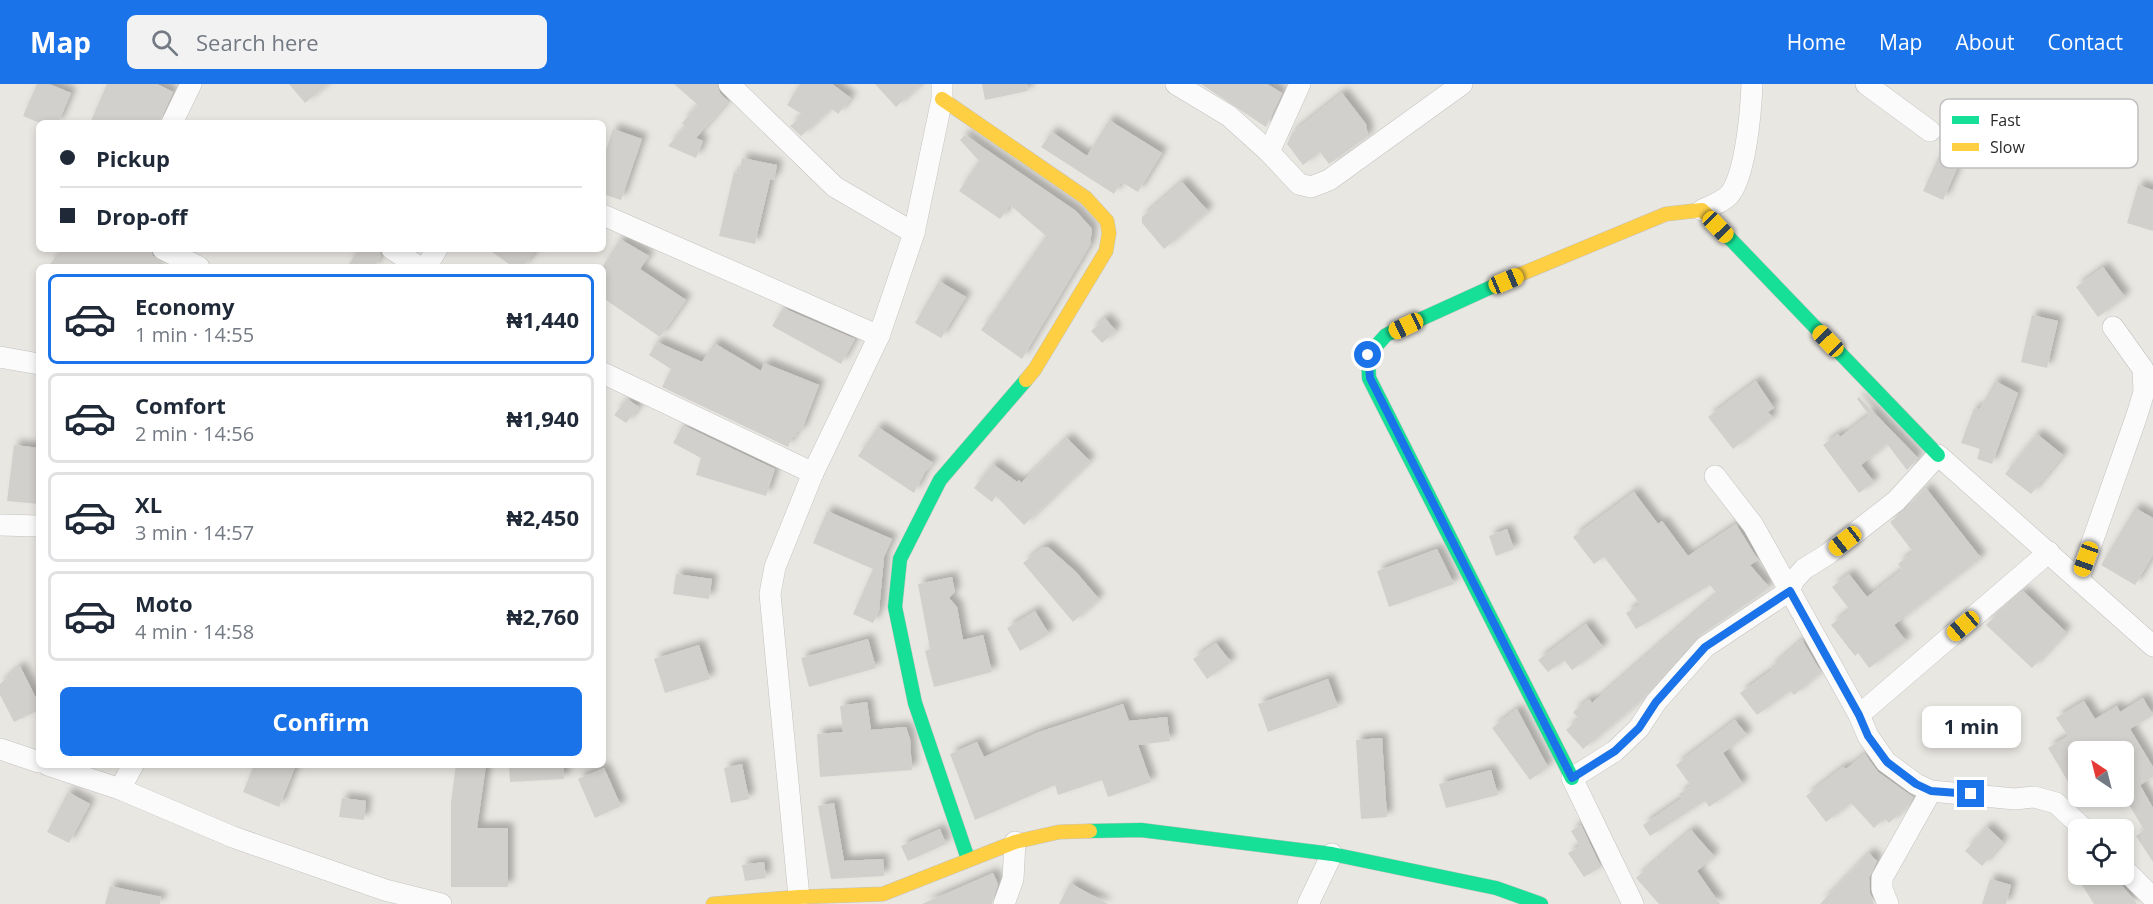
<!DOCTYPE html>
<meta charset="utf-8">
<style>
:root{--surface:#fff;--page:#f2f2f3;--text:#1f2937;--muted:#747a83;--line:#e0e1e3;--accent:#1a73e8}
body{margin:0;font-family:"Open Sans",sans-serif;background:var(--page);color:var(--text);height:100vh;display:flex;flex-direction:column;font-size:22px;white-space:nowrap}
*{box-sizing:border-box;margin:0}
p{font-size:20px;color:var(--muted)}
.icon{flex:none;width:33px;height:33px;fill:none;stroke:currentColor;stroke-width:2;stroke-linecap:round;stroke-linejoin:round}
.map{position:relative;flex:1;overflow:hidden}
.details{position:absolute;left:36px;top:180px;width:570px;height:504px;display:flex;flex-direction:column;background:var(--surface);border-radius:9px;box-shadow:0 3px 9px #0003}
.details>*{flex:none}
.guide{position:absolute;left:36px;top:36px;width:570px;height:132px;border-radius:9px;box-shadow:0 3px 9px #0003;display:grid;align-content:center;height:132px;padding:0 24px;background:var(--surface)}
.needle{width:39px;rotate:325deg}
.controls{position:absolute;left:2068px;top:657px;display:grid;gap:12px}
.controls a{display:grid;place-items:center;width:66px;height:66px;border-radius:9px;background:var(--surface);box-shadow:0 3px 9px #0003;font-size:30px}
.end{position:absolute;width:27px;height:27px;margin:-14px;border:8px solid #1a73e8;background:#fff;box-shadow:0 0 0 3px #fff}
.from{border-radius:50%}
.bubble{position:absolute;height:42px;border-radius:9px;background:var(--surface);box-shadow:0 3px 9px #0003;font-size:20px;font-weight:700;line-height:42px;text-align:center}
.car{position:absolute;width:18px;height:36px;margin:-18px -9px;border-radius:8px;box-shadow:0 0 4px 2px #0007;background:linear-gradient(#f5c518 24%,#345 0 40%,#f5c518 0 76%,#345 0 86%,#f5c518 0)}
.guide b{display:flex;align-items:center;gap:21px;height:57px;font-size:22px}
.guide b+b{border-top:2px solid var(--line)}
.guide i{width:15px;height:15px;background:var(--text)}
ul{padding:10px 0 0;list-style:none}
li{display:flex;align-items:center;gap:18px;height:90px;margin:0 12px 9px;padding:0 12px;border:3px solid var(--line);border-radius:9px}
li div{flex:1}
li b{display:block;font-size:22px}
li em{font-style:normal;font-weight:700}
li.current{border-color:var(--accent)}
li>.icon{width:54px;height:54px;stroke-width:1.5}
.primary-button{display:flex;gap:12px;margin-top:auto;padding:12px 24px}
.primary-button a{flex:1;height:69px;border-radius:9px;background:var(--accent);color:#fff;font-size:24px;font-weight:700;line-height:69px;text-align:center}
header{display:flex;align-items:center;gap:36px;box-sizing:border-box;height:84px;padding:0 30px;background:var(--accent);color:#fff}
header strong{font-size:28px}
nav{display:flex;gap:33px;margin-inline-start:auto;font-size:21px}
.search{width:420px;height:54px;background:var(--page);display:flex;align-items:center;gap:15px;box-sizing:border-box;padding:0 21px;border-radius:9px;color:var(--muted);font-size:22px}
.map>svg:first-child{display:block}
.building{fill:#d2d0cd;filter:url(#shadow)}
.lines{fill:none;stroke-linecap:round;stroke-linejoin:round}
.street-casing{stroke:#c3c2c1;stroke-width:22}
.fast-casing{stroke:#c3c2c1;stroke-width:15}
.slow-casing{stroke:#c3c2c1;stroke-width:15}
.street{stroke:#fcfbfb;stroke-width:21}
.fast{stroke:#16e098;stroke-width:14}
.slow{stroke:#ffcf43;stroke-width:14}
.route{stroke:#1a73e8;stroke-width:8}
.key{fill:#fff;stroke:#bfbfbf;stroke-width:1.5}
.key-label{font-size:16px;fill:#2b2b2b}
</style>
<header>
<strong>Map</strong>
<div class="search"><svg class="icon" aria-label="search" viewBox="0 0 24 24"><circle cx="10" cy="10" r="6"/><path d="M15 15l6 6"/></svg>Search here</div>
<nav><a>Home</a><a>Map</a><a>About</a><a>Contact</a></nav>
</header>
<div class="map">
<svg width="2153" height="820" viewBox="0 0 2153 820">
<defs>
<filter id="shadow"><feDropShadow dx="5.5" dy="-5.5" stdDeviation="3" flood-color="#0004"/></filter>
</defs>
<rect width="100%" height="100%" fill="#e9e7e2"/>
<!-- building -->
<g class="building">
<polygon points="37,0 49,0 71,9 58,39 40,39 23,32"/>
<polygon points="107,0 157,0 173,8 159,39 90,39"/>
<polygon points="289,0 328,0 305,19"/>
<polygon points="674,0 717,0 720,9 728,17 696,54 703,57 696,74 668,62 685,43 682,39 698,21"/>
<polygon points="800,0 832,0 851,14 838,30 831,24 801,52 790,42 803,31 787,21"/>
<polygon points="875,0 921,0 896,23"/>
<polygon points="982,0 1027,0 1028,7 985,16"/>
<polygon points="1201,0 1267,0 1282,9 1266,43"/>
<polygon points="1342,9 1366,40 1368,52 1329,80 1320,68 1303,81 1287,60 1292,49"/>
<polygon points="1109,36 1162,69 1138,108 1121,98 1114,110 1041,63 1052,48 1087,72"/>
<polygon points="613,45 642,55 621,116 603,110 603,75"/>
<polygon points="965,51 1076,127 1092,145 1090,161 1022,275 981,246 1046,152 1010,121 1000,135 959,107 979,77 960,56"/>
<polygon points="1947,54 1967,62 1943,116 1923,107"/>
<polygon points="742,74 777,81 774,96 770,96 755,160 719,152 734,88 739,89"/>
<polygon points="1182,98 1208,127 1164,165 1142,139 1142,133"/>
<polygon points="2138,101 2153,106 2153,147 2127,139"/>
<polygon points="620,155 649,172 640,185 686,216 660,253 603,214 603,182"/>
<polygon points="61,165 150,165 153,172 170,183 48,183"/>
<polygon points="359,165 379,165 381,172 374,183 347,183"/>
<polygon points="488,165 537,165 523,183 513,183"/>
<polygon points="2103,183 2125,213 2098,233 2076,203"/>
<polygon points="939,197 966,213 941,254 915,239"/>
<polygon points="783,224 855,255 841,280 772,242"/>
<polygon points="2032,231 2058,237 2047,284 2021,278"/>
<polygon points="1105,234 1116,247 1102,259 1091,247"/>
<polygon points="657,258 702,278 714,259 761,287 764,279 819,301 801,348 797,347 795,353 793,352 788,363 662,303 671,285 649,271"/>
<polygon points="1756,297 1774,324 1768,328 1773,334 1733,365 1708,333"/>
<polygon points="1995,297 2018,309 1992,380 1977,375 1980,365 1961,359 1974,324 1979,326"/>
<polygon points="1859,313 1918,374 1907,386 1887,360 1861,381 1874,398 1859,409 1823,361 1838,350 1840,353 1869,331 1857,315"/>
<polygon points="627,315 639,323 626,339 614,331"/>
<polygon points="683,341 775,385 766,412 696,391 701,374 673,359"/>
<polygon points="878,343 933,379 925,388 914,409 858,372"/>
<polygon points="2037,350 2063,371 2031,410 2005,390"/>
<polygon points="1067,354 1090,377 1024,441 996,412 992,418 974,404 993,380 1017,398 1019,396 1021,399"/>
<polygon points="14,361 39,364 39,420 7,417"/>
<polygon points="1926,404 1981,474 1894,541 1906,557 1869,584 1858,569 1855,572 1831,541 1850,526 1832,503 1849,490 1867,513 1902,486 1898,480 1913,468 1890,438 1905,426"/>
<polygon points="1634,408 1658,440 1662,437 1688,472 1736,440 1758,476 1750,481 1769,503 1755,514 1696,554 1643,615 1583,665 1566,646 1579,635 1573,628 1589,615 1592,619 1717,510 1710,501 1636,545 1626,529 1640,520 1604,473 1594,480 1573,453"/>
<polygon points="2135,424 2153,434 2153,471 2135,501 2101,481"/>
<polygon points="827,427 892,455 884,473 879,527 873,539 853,530 873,485 813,459"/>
<polygon points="1507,445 1514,465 1496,472 1489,452"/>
<polygon points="1043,463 1048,463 1076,488 1099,515 1073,538 1023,479"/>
<polygon points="1437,465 1454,500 1389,523 1377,487"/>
<polygon points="676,490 712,495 709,515 673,510"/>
<polygon points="952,493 955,508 949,514 957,523 963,556 983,551 992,588 934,603 925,567 930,565 918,500"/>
<polygon points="2023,507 2066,548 2032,584 1986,541"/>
<polygon points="1035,527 1049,550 1020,567 1007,544"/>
<polygon points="1586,540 1603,563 1572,586 1564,576 1548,588 1538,576"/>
<polygon points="868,555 876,584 809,603 801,574"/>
<polygon points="1802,556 1821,588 1794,611 1790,607 1757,631 1740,609 1772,586 1770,584"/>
<polygon points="1216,559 1231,578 1207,595 1193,575"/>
<polygon points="699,561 710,595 665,609 654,575"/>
<polygon points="20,582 39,620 39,626 14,638 0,611 0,600"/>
<polygon points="1328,595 1338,623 1268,648 1258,620"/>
<polygon points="2143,614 2153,631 2130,645 2153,683 2153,693 2140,701 2153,724 2153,778 2136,752 2144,746 2128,719 2130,718 2124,710 2124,668 2079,668 2079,716 2048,664 2068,652 2056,634 2084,617 2095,635 2117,622 2120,628"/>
<polygon points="867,618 871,646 906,643 910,655 912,686 820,693 817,650 843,648 840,622"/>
<polygon points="1123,620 1129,637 1167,633 1170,657 1138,661 1151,698 1108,713 1102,696 1058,711 1055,701 975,736 950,670 977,658 984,673 1039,648"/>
<polygon points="1517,625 1548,683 1530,696 1492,644"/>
<polygon points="1735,636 1747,651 1723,669 1743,700 1709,723 1705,717 1650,752 1643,741 1682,714 1679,710 1691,702 1676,681"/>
<polygon points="1382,654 1387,733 1361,735 1356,656"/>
<polygon points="1865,670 1878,688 1913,713 1908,722 1889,739 1884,734 1874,744 1851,719 1826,738 1806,712 1843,683 1846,685"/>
<polygon points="742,680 749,715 731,719 724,684"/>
<polygon points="254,681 296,681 279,723 243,708"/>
<polygon points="456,681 486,681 477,744 508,744 508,803 451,803 451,718"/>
<polygon points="509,681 563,681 564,695 510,698"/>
<polygon points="604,684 621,722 595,734 578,695"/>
<polygon points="1491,686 1498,711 1446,724 1439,700"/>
<polygon points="68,708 90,720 69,759 47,748"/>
<polygon points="342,714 366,717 364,736 339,733"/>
<polygon points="834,719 844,777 883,775 884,792 831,795 818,722"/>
<polygon points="1581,741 1601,783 1584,793 1568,769 1580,762 1571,747"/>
<polygon points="1987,743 2003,758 1982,782 1965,767"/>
<polygon points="940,745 946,760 908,777 901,762"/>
<polygon points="1691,746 1714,772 1697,787 1720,820 1659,820 1636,794"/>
<polygon points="1869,769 1877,777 1869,794 1870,809 1874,820 1820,820"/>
<polygon points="764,778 766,794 745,797 742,781"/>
<polygon points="993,789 998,800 992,820 922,820"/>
<polygon points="2075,790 2113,790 2137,820 2094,820"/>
<polygon points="1990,795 2011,801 2006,820 1982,820"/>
<polygon points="1070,799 1108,820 1059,820"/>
<polygon points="110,802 161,813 160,820 105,820"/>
</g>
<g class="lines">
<defs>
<g id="street">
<polyline points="729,0 835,103 914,149"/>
<polyline points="1176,0 1229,32 1269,68 1299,100 1311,103 1329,96 1462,0"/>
<polyline points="1866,0 1930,47"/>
<polyline points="172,39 191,0"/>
<polyline points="1269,68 1300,0"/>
<path d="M1702 126C1711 122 1723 118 1730 110 1746 89 1751 26 1752 0"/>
<polyline points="603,131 879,252"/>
<polyline points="163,165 199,183"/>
<polyline points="392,165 419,183"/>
<polyline points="426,183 437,165"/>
<polyline points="0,273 39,280"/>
<polyline points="603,289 813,389"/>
<polyline points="1715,392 1753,441 1859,631 1868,652 1886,678 1916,700 1931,707 2015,715 2034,713 2056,719 2085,746"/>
<polyline points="0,441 39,442"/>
<polyline points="2079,495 2136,334 2144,308 2143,285 2113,243"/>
<polyline points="1859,631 2049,468"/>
<polyline points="0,665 39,678"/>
<polyline points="48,681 120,705 233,753 385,806 441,820"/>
<polyline points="120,705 133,681"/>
<polyline points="2124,785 2153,814"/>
<polyline points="799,813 770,510 775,483 813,389 879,252 914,149 942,15 942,0"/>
<polyline points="1004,820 1013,795 1015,758"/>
<polyline points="1308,820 1332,770"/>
<polyline points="1633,820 1572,694 1615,667 1639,644 1656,618 1705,563 1789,507 1794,496 1804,485 1828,470 1896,417 1938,371 2153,562"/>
<polyline points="1888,820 1882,805 1882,794 1931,707"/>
</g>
<g id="fast">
<polyline points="1715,139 1938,371"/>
<polyline points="1509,195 1386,251 1368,271 1369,294 1572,694"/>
<polyline points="1090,747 1141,746 1332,770 1496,804 1541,820"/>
<polyline points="968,775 915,619 895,523 900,475 940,396 1026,296"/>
</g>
<g id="slow">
<polyline points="942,15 1086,114 1107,137 1109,149 1106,167 1035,285 1026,296"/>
<polyline points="1509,195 1666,130 1702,126 1715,139"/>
<polyline points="713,820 799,813 883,810 1015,758 1059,748 1090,747"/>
</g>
</defs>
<!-- street casing -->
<use href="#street" class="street-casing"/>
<!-- fast casing -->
<use href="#fast" class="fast-casing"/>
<!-- slow casing -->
<use href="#slow" class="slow-casing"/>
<!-- street -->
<use href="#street" class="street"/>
<!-- fast -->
<use href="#fast" class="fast"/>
<!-- slow -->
<use href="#slow" class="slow"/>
</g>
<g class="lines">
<!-- route -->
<polyline class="route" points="1368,271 1370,294 1572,694 1615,667 1639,644 1656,618 1705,563 1790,507 1859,631 1868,652 1887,678 1916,700 1931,707 1971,710"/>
</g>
<!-- legend -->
<rect x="1940" y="15" width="198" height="69" rx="9" class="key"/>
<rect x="1952" y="32" width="27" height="8" fill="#16e098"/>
<rect x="1952" y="59" width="27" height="8" fill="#ffcf43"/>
<g class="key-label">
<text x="1990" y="42">Fast</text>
<text x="1990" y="69">Slow</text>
</g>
</svg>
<div class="controls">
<a><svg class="needle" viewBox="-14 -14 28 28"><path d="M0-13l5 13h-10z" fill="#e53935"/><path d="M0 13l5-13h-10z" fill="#747a83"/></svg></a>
<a><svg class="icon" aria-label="locate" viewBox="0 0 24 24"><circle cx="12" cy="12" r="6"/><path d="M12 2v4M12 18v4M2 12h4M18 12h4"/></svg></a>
</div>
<i class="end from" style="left:1368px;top:271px"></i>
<i class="end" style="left:1971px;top:710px"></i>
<div class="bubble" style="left:1922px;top:622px;width:99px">1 min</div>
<i class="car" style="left:1718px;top:143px;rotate:136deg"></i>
<i class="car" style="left:1506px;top:197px;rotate:67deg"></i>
<i class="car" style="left:1406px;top:242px;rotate:245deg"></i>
<i class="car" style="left:1828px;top:257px;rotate:316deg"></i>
<i class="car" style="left:1845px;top:457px;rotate:232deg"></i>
<i class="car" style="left:2086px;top:475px;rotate:200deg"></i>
<i class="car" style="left:1963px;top:542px;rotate:230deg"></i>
<div class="guide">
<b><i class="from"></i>Pickup</b>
<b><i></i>Drop-off</b>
</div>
<section class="details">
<ul>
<li class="current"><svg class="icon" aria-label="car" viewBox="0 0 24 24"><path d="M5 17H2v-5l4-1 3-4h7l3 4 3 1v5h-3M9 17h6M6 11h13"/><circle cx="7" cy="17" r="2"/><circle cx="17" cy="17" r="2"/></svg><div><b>Economy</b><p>1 min · 14:55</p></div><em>₦1,440</em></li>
<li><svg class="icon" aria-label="car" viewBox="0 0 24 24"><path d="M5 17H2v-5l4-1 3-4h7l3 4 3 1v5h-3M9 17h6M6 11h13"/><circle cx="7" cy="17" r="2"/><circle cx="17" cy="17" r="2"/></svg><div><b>Comfort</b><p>2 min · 14:56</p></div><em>₦1,940</em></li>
<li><svg class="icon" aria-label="car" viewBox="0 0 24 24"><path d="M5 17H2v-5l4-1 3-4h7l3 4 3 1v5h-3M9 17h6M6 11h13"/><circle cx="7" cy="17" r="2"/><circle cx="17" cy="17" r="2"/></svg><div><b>XL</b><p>3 min · 14:57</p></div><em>₦2,450</em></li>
<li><svg class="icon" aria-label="car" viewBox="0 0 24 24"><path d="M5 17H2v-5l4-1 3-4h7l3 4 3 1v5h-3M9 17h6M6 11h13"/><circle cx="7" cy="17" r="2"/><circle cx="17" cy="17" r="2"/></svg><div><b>Moto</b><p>4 min · 14:58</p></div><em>₦2,760</em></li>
</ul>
<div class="primary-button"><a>Confirm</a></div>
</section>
</div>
